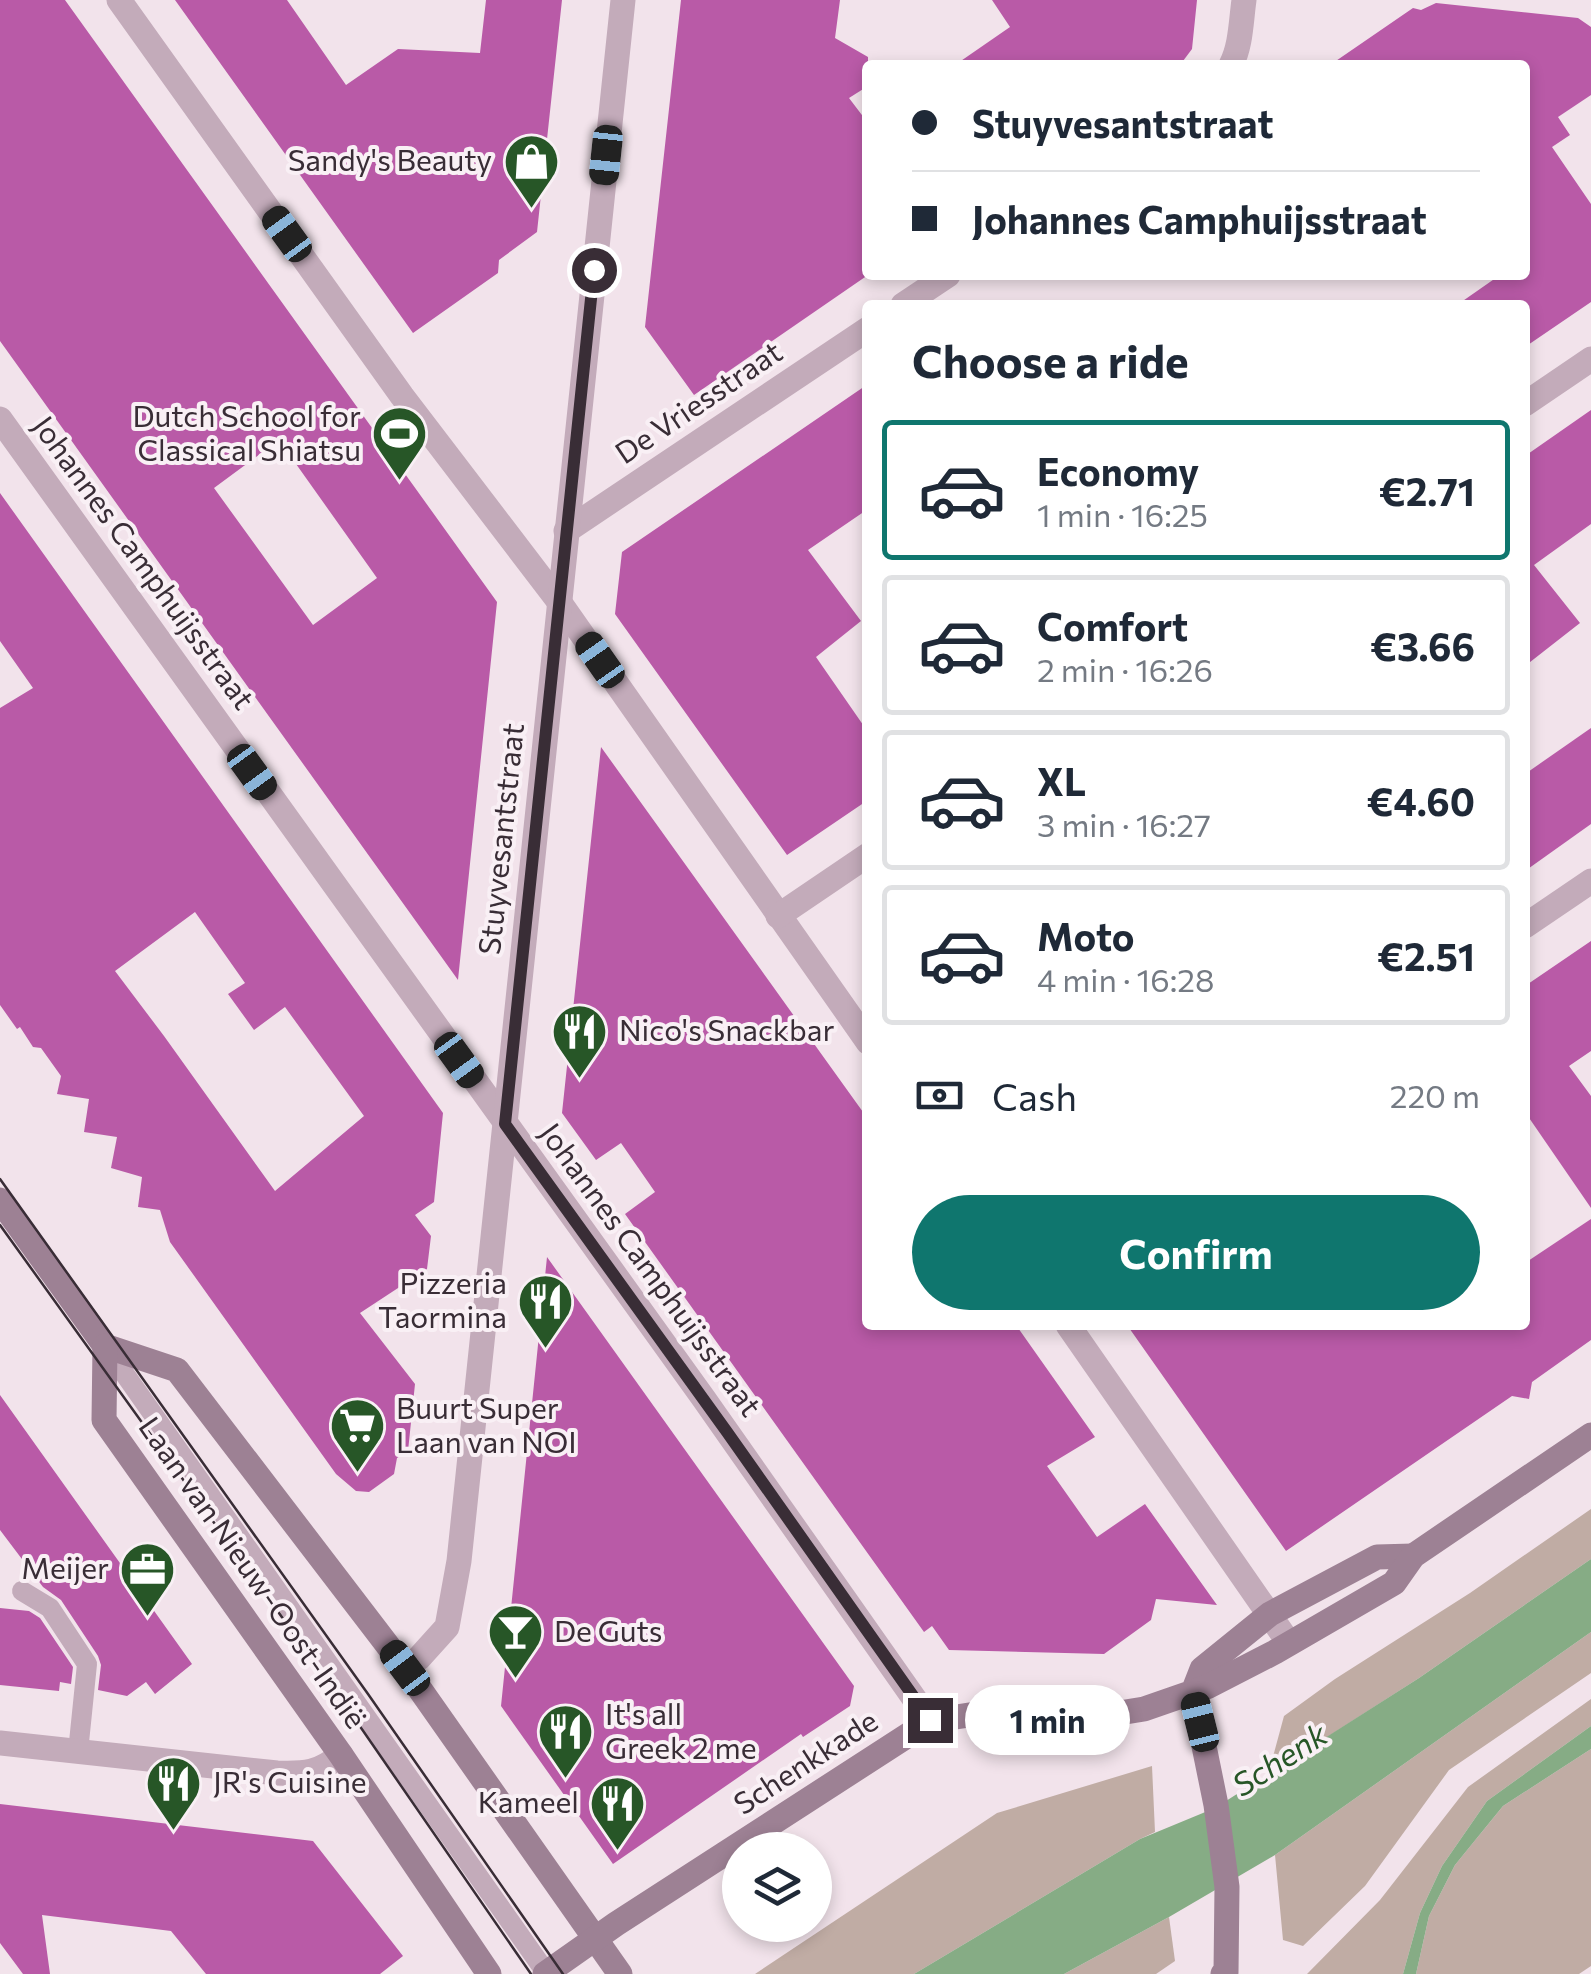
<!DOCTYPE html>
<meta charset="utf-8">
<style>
:root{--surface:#fff;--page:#f6f6f7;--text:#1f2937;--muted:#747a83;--line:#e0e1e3;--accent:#0f766e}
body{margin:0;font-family:Commissioner,sans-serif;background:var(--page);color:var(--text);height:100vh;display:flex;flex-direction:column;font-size:38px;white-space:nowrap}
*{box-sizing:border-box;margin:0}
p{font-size:32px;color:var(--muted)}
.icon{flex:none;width:55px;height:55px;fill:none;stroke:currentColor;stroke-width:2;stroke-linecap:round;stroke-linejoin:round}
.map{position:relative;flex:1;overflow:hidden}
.drawer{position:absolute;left:862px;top:300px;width:668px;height:1030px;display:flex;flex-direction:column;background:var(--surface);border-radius:10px;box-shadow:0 5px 15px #0003}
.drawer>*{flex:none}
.banner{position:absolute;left:862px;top:60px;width:668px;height:220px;border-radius:10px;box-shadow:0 5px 15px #0003;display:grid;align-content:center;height:220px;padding:0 50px;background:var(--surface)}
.fabs{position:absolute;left:722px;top:1832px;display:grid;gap:20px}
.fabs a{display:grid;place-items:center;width:110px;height:110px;border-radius:50%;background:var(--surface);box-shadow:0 5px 15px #0003;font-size:50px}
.end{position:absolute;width:45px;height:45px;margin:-22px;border:12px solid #392d36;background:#fff;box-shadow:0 0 0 5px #fff}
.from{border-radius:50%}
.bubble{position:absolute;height:70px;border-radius:35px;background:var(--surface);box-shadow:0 5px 15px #0003;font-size:32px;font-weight:700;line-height:70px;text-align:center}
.car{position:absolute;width:30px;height:60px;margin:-30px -15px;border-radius:12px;box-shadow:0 0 8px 2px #0007;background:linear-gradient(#222 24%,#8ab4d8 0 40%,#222 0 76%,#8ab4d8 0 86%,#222 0)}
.banner b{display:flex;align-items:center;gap:35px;height:95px;font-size:38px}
.banner b+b{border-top:2px solid var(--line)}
.banner i{width:25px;height:25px;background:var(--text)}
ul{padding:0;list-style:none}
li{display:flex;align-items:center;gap:30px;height:140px;margin:0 20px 15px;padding:0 30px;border:5px solid var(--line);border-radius:10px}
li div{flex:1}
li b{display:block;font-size:38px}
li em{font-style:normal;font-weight:700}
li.on{border-color:var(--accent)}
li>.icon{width:90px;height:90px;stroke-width:1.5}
h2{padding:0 50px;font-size:45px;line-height:120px}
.pay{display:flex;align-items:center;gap:25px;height:110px;padding:0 50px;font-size:38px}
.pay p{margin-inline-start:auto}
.button{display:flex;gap:20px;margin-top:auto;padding:20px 50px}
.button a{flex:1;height:115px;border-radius:60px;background:var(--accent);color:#fff;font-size:40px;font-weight:700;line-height:115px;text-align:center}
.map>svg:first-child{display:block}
.green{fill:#c0aca4}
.water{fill:#86ac85}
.building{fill:#b95aa7;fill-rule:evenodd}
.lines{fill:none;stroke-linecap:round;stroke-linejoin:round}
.lane{stroke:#c3abba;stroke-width:20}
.street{stroke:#c3abba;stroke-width:25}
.secondary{stroke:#9d8194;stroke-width:25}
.tram{stroke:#392d36;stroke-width:2.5}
.route{stroke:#392d36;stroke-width:12}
.labels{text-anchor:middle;stroke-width:8;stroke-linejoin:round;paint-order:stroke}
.poi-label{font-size:30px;fill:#392d36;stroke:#f9f0f5;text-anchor:end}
.street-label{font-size:30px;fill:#392d36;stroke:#f9f0f5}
.water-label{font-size:32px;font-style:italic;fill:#275627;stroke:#f9f0f5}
</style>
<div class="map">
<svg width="1591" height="1974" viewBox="0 0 1591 1974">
<rect width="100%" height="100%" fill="#f2e3eb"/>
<!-- green -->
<g class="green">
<polygon points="1591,1509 1591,1559 1419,1678 1268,1775 1284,1716 1335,1679 1470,1593"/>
<polygon points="1591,1632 1591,1673 1449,1770 1365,1886 1303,1946 1283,1940 1275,1855"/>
<polygon points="1591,1699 1591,1726 1487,1801 1442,1866 1420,1913 1403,1974 1307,1974 1380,1900 1468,1787"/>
<polygon points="1591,1749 1591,1966 1579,1974 1416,1974 1429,1916 1455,1865 1503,1806"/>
<polygon points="1152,1766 1155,1832 1140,1839 914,1974 755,1974 997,1813"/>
<polygon points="1169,1917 1175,1961 1156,1974 1064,1974"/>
</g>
<!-- water -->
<g class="water">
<polygon points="1591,1559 1591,1632 1275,1855 1169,1917 1064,1974 914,1974 1140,1839 1215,1808 1419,1678"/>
<polygon points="1591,1726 1591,1749 1503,1806 1455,1865 1429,1916 1416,1974 1403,1974 1420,1913 1442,1866 1487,1801"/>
</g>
<!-- building -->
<g class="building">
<path d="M0 0H65L497 602 458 980 0 341ZM279 440 377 578 313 625 214 488Z"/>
<polygon points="175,0 287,0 346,85 398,49 480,53 486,0 562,0 537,232 499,260 498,273 413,333"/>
<polygon points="681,0 840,0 835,38 868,57 868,86 849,98 868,123 868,275 694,395 645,327"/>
<polygon points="992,0 1197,0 1192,49 1180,65 955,65 1010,27"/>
<polygon points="1436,3 1578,18 1591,27 1591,95 1558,117 1570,135 1552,147 1591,204 1591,302 1525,347 1525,305 1457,305 1500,275 1525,275 1525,65 1330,65 1413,8 1421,10"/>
<polygon points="868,384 868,509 808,550 861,621 816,657 868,732 868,800 787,855 615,614 622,552"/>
<polygon points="1591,410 1591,524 1534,565 1580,623 1525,666 1525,456"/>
<path d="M0 493 443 1113 434 1202 415 1215 431 1236 427 1269 360 1313 415 1384 408 1451 397 1458 394 1474 369 1492 356 1491 336 1474 170 1242 160 1210 138 1207 142 1177 111 1168 117 1137 84 1132 89 1099 57 1094 61 1076 41 1048 33 1047 20 1027 17 1029 0 1005V708L33 688 0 641ZM195 912 245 983 228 994 254 1030 285 1007 364 1116 275 1191 164 1036 115 971Z"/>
<polygon points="1591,728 1591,824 1525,871 1525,774"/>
<polygon points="601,747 868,1119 868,1325 1016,1325 1095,1437 1047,1466 1097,1537 1145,1504 1217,1605 1156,1599 1151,1620 1104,1654 949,1650 932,1626 924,1632 625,1214 655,1192 621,1143 596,1160 562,1113"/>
<polygon points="1591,941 1591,1051 1569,1066 1591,1096 1591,1208 1525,1112 1525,986"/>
<polygon points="1591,1219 1591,1340 1532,1382 1529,1399 1512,1396 1286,1551 1127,1325 1525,1325 1525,1263"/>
<polygon points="547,1257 854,1686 850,1706 803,1737 801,1734 613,1864 501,1706"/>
<polygon points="0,1395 192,1664 155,1694 146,1682 127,1696 98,1690 101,1665 98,1656 61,1600 43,1587 0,1530"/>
<polygon points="0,1608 29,1611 40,1618 73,1667 71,1684 60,1682 59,1691 0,1685"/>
<polygon points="0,1804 313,1841 403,1956 380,1974 206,1974 171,1931 42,1915 50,1974 23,1974 0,1943"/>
</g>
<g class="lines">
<!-- lane -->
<g class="lane">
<polyline points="105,1346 547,1974"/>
<polyline points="22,1591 50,1608 87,1664 78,1752"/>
</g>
<!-- street -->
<g class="street">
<polyline points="119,0 402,396 560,603 868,1042"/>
<path d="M1231 65C1241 46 1241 21 1244 0"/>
<polyline points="903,305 948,275"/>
<polyline points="1525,404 1591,359"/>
<polyline points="0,419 704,1399 930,1721"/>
<polyline points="566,531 868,329"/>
<polyline points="778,916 868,855"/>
<polyline points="1525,926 1591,881"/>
<polyline points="1068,1325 1289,1643"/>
<polyline points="405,1668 419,1658 447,1627 459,1561 623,0"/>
<path d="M0 1743 277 1773C306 1774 318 1773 341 1755"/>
</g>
<!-- secondary -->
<g class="secondary">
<polyline points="0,1200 105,1346 177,1370 405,1668 620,1974"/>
<polyline points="105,1346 104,1420 341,1755 489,1974"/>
<polyline points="545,1974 616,1924 930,1721 1008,1709 1107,1715 1144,1709 1193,1692 1202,1669 1270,1614 1377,1557 1413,1556"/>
<polyline points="1223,1974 1226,1972 1227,1887 1216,1805 1193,1692 1209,1686 1275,1652 1394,1583 1413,1556 1591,1435"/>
</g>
<!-- tram -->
<g class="tram">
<polyline points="0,1179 368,1694 563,1974"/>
<polyline points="0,1225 348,1709 531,1974"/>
</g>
</g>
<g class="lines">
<!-- route -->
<polyline class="route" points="594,270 505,1124 727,1432 930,1720"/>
</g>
<!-- icons -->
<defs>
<symbol id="shop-pin" viewBox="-11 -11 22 30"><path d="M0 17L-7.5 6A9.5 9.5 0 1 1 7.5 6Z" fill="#275627" stroke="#f9f0f5"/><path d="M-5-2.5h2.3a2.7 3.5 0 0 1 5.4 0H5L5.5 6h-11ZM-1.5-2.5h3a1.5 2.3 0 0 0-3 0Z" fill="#fff"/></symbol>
<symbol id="stadium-pin" viewBox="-11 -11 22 30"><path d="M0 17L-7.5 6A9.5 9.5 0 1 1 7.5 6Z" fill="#275627" stroke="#f9f0f5"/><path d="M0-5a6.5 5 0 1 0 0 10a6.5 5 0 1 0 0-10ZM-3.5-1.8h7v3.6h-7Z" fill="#fff"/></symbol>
<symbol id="restaurant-pin" viewBox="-11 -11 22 30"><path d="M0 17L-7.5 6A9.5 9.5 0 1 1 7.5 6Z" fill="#275627" stroke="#f9f0f5"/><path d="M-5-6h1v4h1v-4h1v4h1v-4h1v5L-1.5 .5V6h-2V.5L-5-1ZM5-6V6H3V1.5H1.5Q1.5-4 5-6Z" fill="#fff"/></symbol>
<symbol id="supermarket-pin" viewBox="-11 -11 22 30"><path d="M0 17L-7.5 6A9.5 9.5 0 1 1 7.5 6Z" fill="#275627" stroke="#f9f0f5"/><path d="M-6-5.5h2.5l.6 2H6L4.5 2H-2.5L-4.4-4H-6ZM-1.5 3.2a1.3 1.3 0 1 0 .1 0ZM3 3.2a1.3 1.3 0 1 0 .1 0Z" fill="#fff"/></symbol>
<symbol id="office-pin" viewBox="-11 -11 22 30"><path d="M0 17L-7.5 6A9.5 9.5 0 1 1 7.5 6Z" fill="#275627" stroke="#f9f0f5"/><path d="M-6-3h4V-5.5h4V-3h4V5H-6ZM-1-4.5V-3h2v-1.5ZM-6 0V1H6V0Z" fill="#fff"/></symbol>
<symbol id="bar-pin" viewBox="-11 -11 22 30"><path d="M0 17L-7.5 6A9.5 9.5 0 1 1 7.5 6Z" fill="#275627" stroke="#f9f0f5"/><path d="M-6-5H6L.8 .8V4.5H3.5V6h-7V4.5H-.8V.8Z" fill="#fff"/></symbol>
</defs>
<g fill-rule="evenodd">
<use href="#shop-pin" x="500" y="130" width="63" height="86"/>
<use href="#stadium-pin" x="368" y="402" width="63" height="86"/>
<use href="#restaurant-pin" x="548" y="1000" width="63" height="86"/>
<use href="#restaurant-pin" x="514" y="1270" width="63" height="86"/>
<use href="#supermarket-pin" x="326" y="1394" width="63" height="86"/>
<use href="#office-pin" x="116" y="1538" width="63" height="86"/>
<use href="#bar-pin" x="484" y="1600" width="63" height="86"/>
<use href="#restaurant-pin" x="534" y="1700" width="63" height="86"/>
<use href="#restaurant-pin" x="142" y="1752" width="63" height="86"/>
<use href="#restaurant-pin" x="586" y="1772" width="63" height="86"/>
</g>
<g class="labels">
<!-- poi labels -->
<g class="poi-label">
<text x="492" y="171">Sandy's Beauty</text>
<text x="361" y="427">Dutch School for<tspan x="361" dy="34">Classical Shiatsu</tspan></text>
<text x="619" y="1041" text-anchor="start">Nico's Snackbar</text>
<text x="507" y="1294">Pizzeria<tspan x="507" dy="34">Taormina</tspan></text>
<text x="396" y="1419" text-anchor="start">Buurt Super<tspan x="396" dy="34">Laan van NOI</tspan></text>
<text x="109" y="1579">Meijer</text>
<text x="554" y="1642" text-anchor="start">De Guts</text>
<text x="605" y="1725" text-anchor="start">It's all<tspan x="605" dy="34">Greek 2 me</tspan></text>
<text x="213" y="1793" text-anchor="start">JR's Cuisine</text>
<text x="579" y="1813">Kameel</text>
</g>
<!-- street labels -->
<g class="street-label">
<text transform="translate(699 403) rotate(-34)" y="10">De Vriesstraat</text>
<text transform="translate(143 563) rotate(54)" y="10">Johannes Camphuijsstraat</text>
<text transform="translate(502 839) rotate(-84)" y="10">Stuyvesantstraat</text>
<text transform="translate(650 1270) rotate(54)" y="10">Johannes Camphuijsstraat</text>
<text transform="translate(252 1573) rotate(55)" y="10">Laan van Nieuw-Oost-Indië</text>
<text transform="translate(806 1763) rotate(-33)" y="10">Schenkkade</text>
</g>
<!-- water labels -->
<g class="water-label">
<text transform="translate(1280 1760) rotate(-33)" y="11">Schenk</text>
</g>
</g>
</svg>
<div class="fabs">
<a><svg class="icon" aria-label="layers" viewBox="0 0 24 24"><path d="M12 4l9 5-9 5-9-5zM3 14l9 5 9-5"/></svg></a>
</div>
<i class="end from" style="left:594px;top:270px"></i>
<i class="end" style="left:930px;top:1720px"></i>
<div class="bubble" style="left:965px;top:1685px;width:165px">1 min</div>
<i class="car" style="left:606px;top:155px;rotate:186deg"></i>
<i class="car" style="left:287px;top:234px;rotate:324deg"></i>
<i class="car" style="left:600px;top:660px;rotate:325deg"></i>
<i class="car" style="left:252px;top:772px;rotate:144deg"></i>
<i class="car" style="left:459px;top:1060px;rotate:144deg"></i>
<i class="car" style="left:405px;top:1668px;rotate:323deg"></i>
<i class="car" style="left:1200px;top:1722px;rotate:346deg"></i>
<div class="banner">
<b><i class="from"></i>Stuyvesantstraat</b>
<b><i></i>Johannes Camphuijsstraat</b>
</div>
<section class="drawer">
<h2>Choose a ride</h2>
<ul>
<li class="on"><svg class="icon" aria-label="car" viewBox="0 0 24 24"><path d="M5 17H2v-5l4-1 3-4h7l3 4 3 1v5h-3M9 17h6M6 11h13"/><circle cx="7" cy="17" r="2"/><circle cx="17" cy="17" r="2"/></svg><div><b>Economy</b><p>1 min · 16:25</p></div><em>€2.71</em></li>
<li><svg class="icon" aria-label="car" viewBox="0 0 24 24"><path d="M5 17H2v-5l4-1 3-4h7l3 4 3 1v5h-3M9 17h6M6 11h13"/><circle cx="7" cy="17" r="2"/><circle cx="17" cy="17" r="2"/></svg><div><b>Comfort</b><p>2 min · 16:26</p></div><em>€3.66</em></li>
<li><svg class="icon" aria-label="car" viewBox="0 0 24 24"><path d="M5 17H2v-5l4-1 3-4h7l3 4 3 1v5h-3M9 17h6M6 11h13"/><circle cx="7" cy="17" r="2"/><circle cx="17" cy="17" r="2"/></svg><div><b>XL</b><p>3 min · 16:27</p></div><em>€4.60</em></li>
<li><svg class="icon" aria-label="car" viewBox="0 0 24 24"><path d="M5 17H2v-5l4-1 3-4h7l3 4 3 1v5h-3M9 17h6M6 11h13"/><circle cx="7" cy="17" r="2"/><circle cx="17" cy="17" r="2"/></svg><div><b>Moto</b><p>4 min · 16:28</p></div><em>€2.51</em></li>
</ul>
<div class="pay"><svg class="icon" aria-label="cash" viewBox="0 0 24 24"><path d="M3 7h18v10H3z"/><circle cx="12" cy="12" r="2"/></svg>Cash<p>220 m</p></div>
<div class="button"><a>Confirm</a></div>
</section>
</div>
